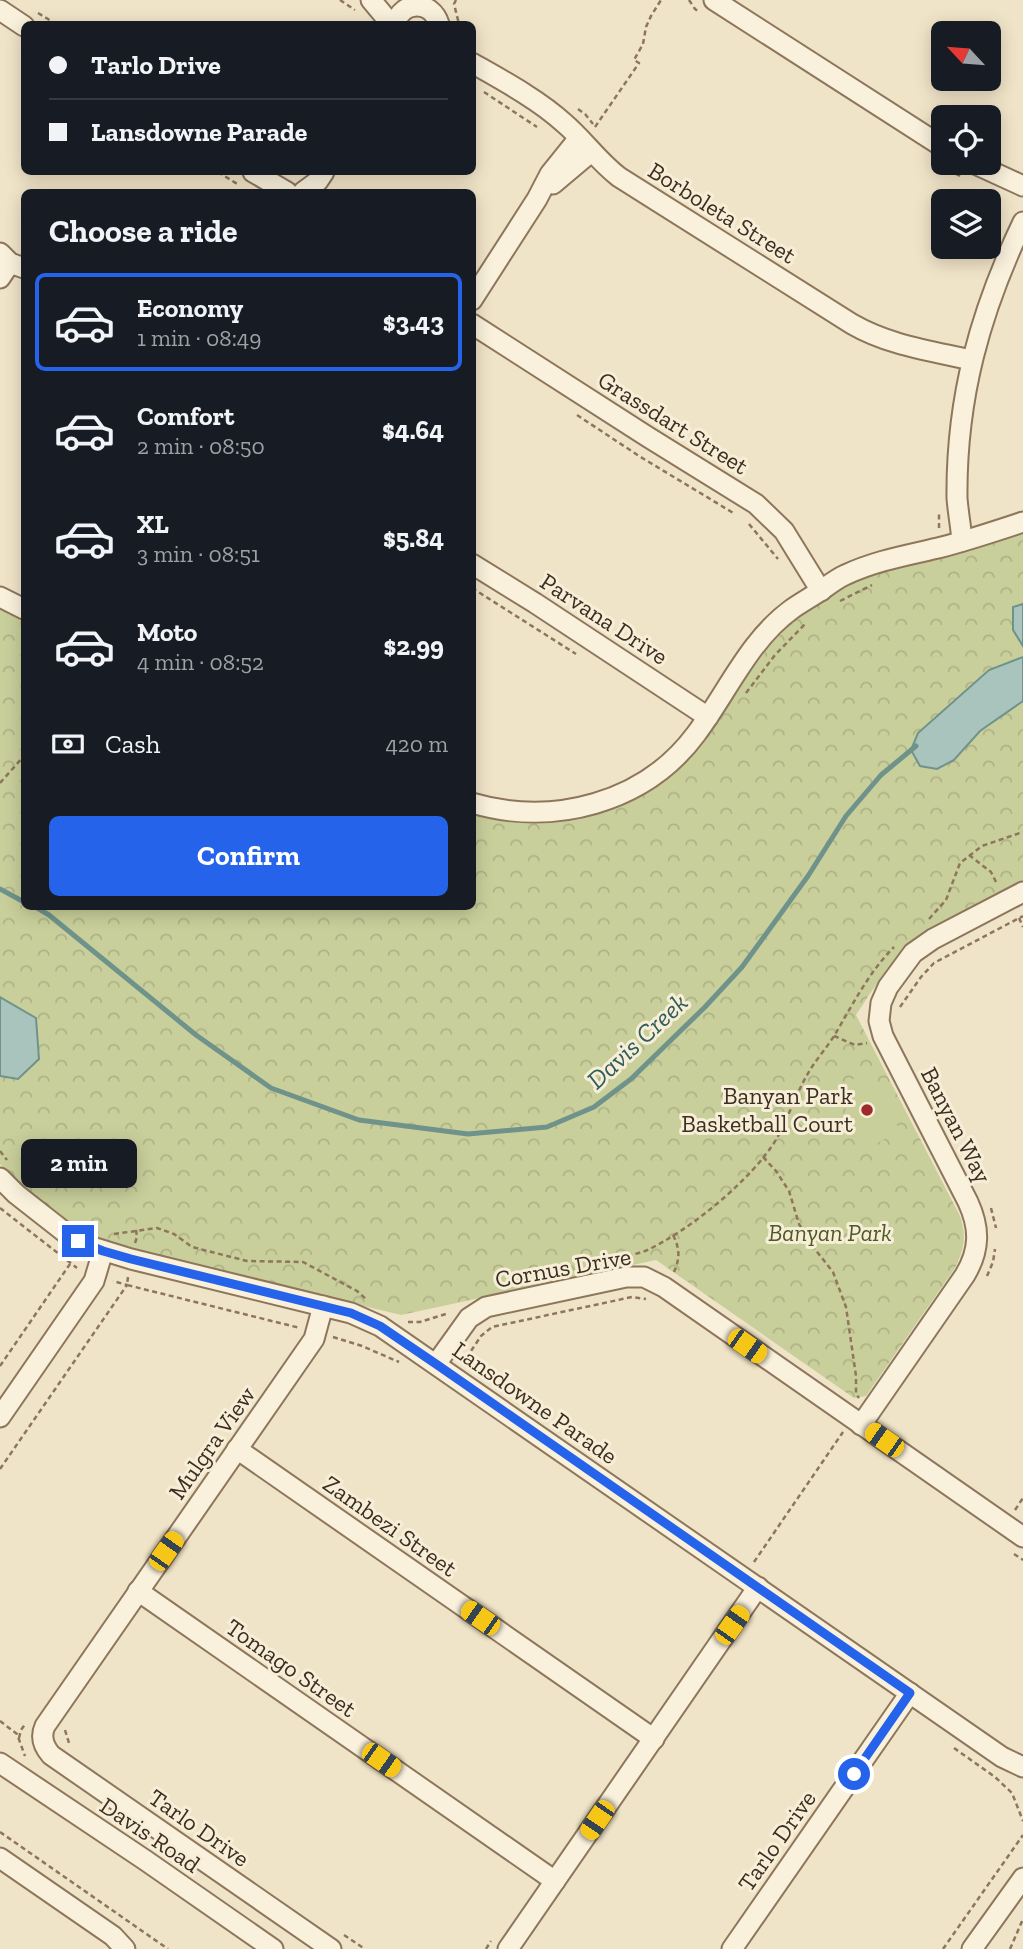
<!DOCTYPE html>
<meta charset="utf-8">
<style>
:root{--surface:#171b24;--page:#20242c;--text:#f1f3f6;--muted:#9ea1a6;--line:#363941;--accent:#2563eb}
body{margin:0;font-family:"Zilla Slab",serif;background:var(--page);color:var(--text);height:100vh;display:flex;flex-direction:column;font-size:26px;white-space:nowrap}
*{box-sizing:border-box;margin:0}
p{font-size:23px;color:var(--muted)}
.icon{flex:none;width:38px;height:38px;fill:none;stroke:currentColor;stroke-width:2;stroke-linecap:round;stroke-linejoin:round}
.map{position:relative;flex:1;overflow:hidden}
.drawer{position:absolute;left:21px;top:189px;width:455px;height:721px;display:flex;flex-direction:column;background:var(--surface);border-radius:10px;box-shadow:0 4px 18px #0003}
.drawer>*{flex:none}
.banner{position:absolute;left:21px;top:21px;width:455px;height:154px;border-radius:10px;box-shadow:0 4px 18px #0003;display:grid;align-content:center;height:154px;padding:0 28px;background:var(--surface)}
.needle{width:46px;rotate:296deg}
.controls{position:absolute;left:931px;top:21px;display:grid;gap:14px}
.controls a{display:grid;place-items:center;width:70px;height:70px;border-radius:10px;background:var(--surface);box-shadow:0 4px 18px #0003;font-size:35px}
.end{position:absolute;width:32px;height:32px;margin:-16px;border:9px solid #2563eb;background:#fff;box-shadow:0 0 0 4px #fff}
.from{border-radius:50%}
.bubble{position:absolute;height:49px;border-radius:10px;background:var(--surface);box-shadow:0 4px 18px #0003;font-size:23px;font-weight:700;line-height:49px;text-align:center}
.car{position:absolute;width:21px;height:42px;margin:-21px -10px;border-radius:9px;box-shadow:0 0 5px 2px #0007;background:linear-gradient(#f5c518 24%,#345 0 40%,#f5c518 0 76%,#345 0 86%,#f5c518 0)}
.banner b{display:flex;align-items:center;gap:24px;height:66px;font-size:26px}
.banner b+b{border-top:2px solid var(--line)}
.banner i{width:18px;height:18px;background:var(--text)}
ul{padding:0;list-style:none}
li{display:flex;align-items:center;gap:21px;height:98px;margin:0 14px 10px;padding:0 14px;border:4px solid transparent;border-radius:10px}
li div{flex:1}
li b{display:block;font-size:26px}
li em{font-style:normal;font-weight:700}
li.selected{border-color:var(--accent)}
li>.icon{width:63px;height:63px;stroke-width:1.5}
h2{padding:0 28px;font-size:32px;line-height:84px}
.pay{display:flex;align-items:center;gap:18px;height:77px;padding:0 28px;font-size:26px}
.pay p{margin-inline-start:auto}
.primary-button{display:flex;gap:14px;margin-top:auto;padding:14px 28px}
.primary-button a{flex:1;height:80px;border-radius:10px;background:var(--accent);color:#fff;font-size:28px;font-weight:700;line-height:80px;text-align:center}
.map>svg:first-child{display:block}
.park{fill:url(#park-crowns)}
.pitch{fill:#c9cf9b}
.water{fill:#a9c4bc;stroke:#6f938a;stroke-width:2}
.lines{fill:none;stroke-linecap:round;stroke-linejoin:round}
.stream{stroke:#6f938a;stroke-width:5}
.minor-casing{stroke:#8d765c;stroke-width:23}
.path{stroke:#8d765c;stroke-width:2.5;stroke-dasharray:5 3.5;stroke-linecap:butt}
.minor{stroke:#faf1dc;stroke-width:19}
.route{stroke:#2563eb;stroke-width:9}
.poi-dot{fill:#9e2a2b;stroke:#f7eed8;stroke-width:2.5}
.labels{text-anchor:middle;stroke-width:6;stroke-linejoin:round;paint-order:stroke}
.street-label{font-size:24px;fill:#3d2e20;stroke:#f7eed8}
.poi-label{font-size:24px;fill:#3d2e20;stroke:#f7eed8;text-anchor:end}
.park-label{font-size:24px;font-style:italic;fill:#4d5a26;stroke:#f7eed8}
.water-label{font-size:26px;font-style:italic;fill:#2f5d5a;stroke:#f7eed8}
</style>
<div class="map">
<svg width="1023" height="1949" viewBox="0 0 1023 1949">
<defs>
<pattern id="park-crowns" width="20" height="18" patternUnits="userSpaceOnUse" patternTransform="scale(1.75)"><rect width="20" height="18" fill="#c9cf9b"/><path d="M2 6a3 3 0 1 1 6 0M12 15a3 3 0 1 1 6 0" fill="none" stroke="#aeb285"/></pattern>
</defs>
<rect width="100%" height="100%" fill="#f0e4c8"/>
<!-- park -->
<path class="park" d="M1023 533V881L924 932C894 952 876 986 856 1015L960 1216C967 1235 964 1250 955 1268L866 1396 854 1398 656 1260 401 1315 117 1247C107 1243 96 1240 86 1235 58 1219 19 1189 0 1164V608L24 619V906H472L473 814C558 837 651 811 705 739 739 693 763 642 810 607 855 573 898 567 952 555 976 550 1000 541 1023 533Z"/>
<!-- pitch -->
<polygon class="pitch" points="869,1071 900,1131 866,1149 835,1088"/>
<!-- water -->
<g class="water">
<polygon points="1023,604 1023,646 1013,630 1013,607"/>
<polygon points="1023,657 1023,701 980,731 954,760 937,769 920,766 911,750 918,733 989,670"/>
<polygon points="0,997 36,1018 39,1059 18,1079 0,1076"/>
</g>
<g class="lines">
<!-- stream -->
<g class="stream">
<polyline points="0,889 24,902"/>
<polyline points="34,906 49,915 196,1035 271,1088 359,1120 468,1134 547,1127 594,1107 631,1079 705,1007 742,967 808,876 846,816 881,775 916,746"/>
</g>
<defs>
<g id="minor">
<polyline points="371,0 391,24"/>
<polyline points="714,0 943,147"/>
<polyline points="0,10 24,26"/>
<path d="M395 24C402 0 432 0 439 24"/>
<path d="M472 63C502 80 539 100 564 123 584 140 598 161 619 177L852 324C888 345 931 351 971 360"/>
<polyline points="973,163 1023,186"/>
<polyline points="253,172 287,192"/>
<polyline points="553,184 591,152"/>
<polyline points="303,192 318,181 324,172"/>
<polyline points="0,253 10,263 24,268"/>
<polyline points="0,278 10,263"/>
<polyline points="472,300 537,199 550,174 579,138"/>
<polyline points="472,324 648,437 756,504 784,531 821,591"/>
<path d="M962 541C961 527 958 512 957 498 956 398 980 312 1023 222"/>
<polyline points="472,564 535,603 708,717"/>
<polyline points="0,597 24,609"/>
<path d="M472 803C553 827 645 803 696 734 727 693 749 640 792 609 802 602 813 596 823 589 830 584 838 578 845 575 877 560 909 555 942 547 969 540 996 531 1023 522"/>
<polyline points="0,1178 16,1194 67,1234 89,1246 131,1259 351,1313 380,1326 1002,1757 1023,1767"/>
<path d="M323 1306 314 1339 45 1726C40 1737 44 1747 51 1755L331 1949"/>
<polyline points="436,1364 469,1318 486,1307 626,1277 644,1277 664,1287 1023,1537"/>
<polyline points="0,1417 94,1281 103,1251"/>
<path d="M861 1425 965 1275C980 1250 980 1228 968 1202L883 1036 879 1021 881 1003 888 987 913 953 933 939 1023 892"/>
<polyline points="237,1449 654,1739"/>
<polyline points="138,1591 555,1881"/>
<polyline points="0,1763 145,1860 273,1949"/>
<polyline points="0,1858 113,1936 125,1949"/>
<polyline points="508,1949 758,1587"/>
<polyline points="732,1949 910,1693"/>
<polyline points="972,1949 1023,1878"/>
</g>
</defs>
<!-- minor casing -->
<use href="#minor" class="minor-casing"/>
<!-- path -->
<g class="path">
<polyline points="340,0 355,10"/>
<polyline points="456,0 454,4 459,24"/>
<polyline points="689,0 695,9 699,12"/>
<polyline points="38,13 56,24"/>
<polyline points="484,92 537,127"/>
<polyline points="578,109 585,114 593,124"/>
<polyline points="595,127 639,63 634,60 643,44 646,27 651,16 661,0"/>
<polyline points="941,166 960,176"/>
<polyline points="218,172 239,185"/>
<polyline points="577,415 639,456 735,514"/>
<polyline points="749,524 778,559"/>
<polyline points="939,528 939,513"/>
<polyline points="472,588 576,654"/>
<polyline points="840,601 872,585"/>
<polyline points="746,693 775,655 805,624"/>
<polyline points="0,783 24,756"/>
<polyline points="969,855 991,872 997,884"/>
<polyline points="1019,918 1023,927"/>
<polyline points="929,919 946,900 960,863 982,846 1023,832"/>
<polyline points="900,1007 921,977 934,963 1023,916"/>
<polyline points="834,1036 855,1045 867,1043"/>
<polyline points="0,1151 7,1160"/>
<polyline points="763,1157 776,1171 789,1191 799,1224 814,1248 833,1272 846,1307 856,1376 856,1394 859,1398"/>
<polyline points="0,1208 77,1268"/>
<polyline points="991,1208 996,1228"/>
<polyline points="114,1234 157,1228 174,1234 192,1247 247,1261 303,1262 357,1291 366,1299"/>
<path d="M673 1235C680 1249 680 1258 674 1272"/>
<polyline points="135,1243 137,1237 136,1230"/>
<path d="M619 1258C627 1256 636 1254 645 1251 688 1232 753 1179 777 1138 789 1116 797 1091 810 1070 818 1057 829 1045 837 1031 854 1002 870 971 894 947"/>
<polyline points="987,1276 993,1262 995,1249"/>
<polyline points="128,1277 127,1285 300,1328"/>
<polyline points="408,1322 420,1322 449,1313"/>
<polyline points="333,1337 362,1346 399,1362"/>
<polyline points="0,1366 70,1264"/>
<polyline points="471,1367 469,1354 481,1336 492,1327 632,1297 646,1299"/>
<polyline points="0,1469 127,1285 113,1281"/>
<polyline points="1015,1510 1023,1498"/>
<polyline points="1014,1554 1023,1560"/>
<polyline points="754,1562 843,1432"/>
<polyline points="0,1721 17,1734 25,1756"/>
<polyline points="65,1730 69,1743"/>
<polyline points="19,1738 21,1730 26,1723"/>
<polyline points="954,1748 995,1777 1012,1793 1023,1821"/>
<polyline points="0,1832 168,1949"/>
<polyline points="344,1935 365,1949"/>
<polyline points="486,1949 491,1941"/>
<polyline points="943,1949 1023,1835"/>
<polyline points="1010,1949 1023,1919"/>
</g>
<!-- minor -->
<use href="#minor" class="minor"/>
</g>
<g class="lines">
<!-- route -->
<polyline class="route" points="78,1241 103,1251 131,1259 351,1313 380,1326 436,1364 910,1693 854,1774"/>
</g>
<!-- markers -->
<circle class="poi-dot" cx="867" cy="1110" r="7"/>
<g class="labels">
<!-- street labels -->
<g class="street-label">
<text transform="translate(722 213) rotate(32)" y="8">Borboleta Street</text>
<text transform="translate(673 423) rotate(32)" y="8">Grassdart Street</text>
<text transform="translate(604 619) rotate(33)" y="8">Parvana Drive</text>
<text transform="translate(956 1125) rotate(63)" y="8">Banyan Way</text>
<text transform="translate(563 1268) rotate(-10)" y="8">Cornus Drive</text>
<text transform="translate(535 1403) rotate(35)" y="8">Lansdowne Parade</text>
<text transform="translate(212 1443) rotate(-55)" y="8">Mulgra View</text>
<text transform="translate(390 1526) rotate(35)" y="8">Zambezi Street</text>
<text transform="translate(291 1668) rotate(35)" y="8">Tomago Street</text>
<text transform="translate(199 1828) rotate(35)" y="8">Tarlo Drive</text>
<text transform="translate(150 1835) rotate(34)" y="8">Davis Road</text>
<text transform="translate(777 1841) rotate(-55)" y="8">Tarlo Drive</text>
</g>
<!-- poi labels -->
<g class="poi-label">
<text x="853" y="1104">Banyan Park<tspan x="853" dy="28">Basketball Court</tspan></text>
</g>
<!-- park labels -->
<g class="park-label">
<text x="830" y="1241">Banyan Park</text>
</g>
<!-- water labels -->
<g class="water-label">
<text transform="translate(637 1041) rotate(-43)" y="9">Davis Creek</text>
</g>
</g>
</svg>
<div class="controls">
<a><svg class="needle" viewBox="-14 -14 28 28"><path d="M0-13l5 13h-10z" fill="#e53935"/><path d="M0 13l5-13h-10z" fill="#9ea1a6"/></svg></a>
<a><svg class="icon" aria-label="locate" viewBox="0 0 24 24"><circle cx="12" cy="12" r="6"/><path d="M12 2v4M12 18v4M2 12h4M18 12h4"/></svg></a>
<a><svg class="icon" aria-label="layers" viewBox="0 0 24 24"><path d="M12 4l9 5-9 5-9-5zM3 14l9 5 9-5"/></svg></a>
</div>
<i class="end from" style="left:854px;top:1774px"></i>
<i class="end" style="left:78px;top:1241px"></i>
<div class="bubble" style="left:21px;top:1139px;width:116px">2 min</div>
<i class="car" style="left:747px;top:1346px;rotate:125deg"></i>
<i class="car" style="left:884px;top:1440px;rotate:305deg"></i>
<i class="car" style="left:166px;top:1551px;rotate:35deg"></i>
<i class="car" style="left:480px;top:1618px;rotate:305deg"></i>
<i class="car" style="left:732px;top:1625px;rotate:35deg"></i>
<i class="car" style="left:381px;top:1760px;rotate:125deg"></i>
<i class="car" style="left:597px;top:1820px;rotate:214deg"></i>
<div class="banner">
<b><i class="from"></i>Tarlo Drive</b>
<b><i></i>Lansdowne Parade</b>
</div>
<section class="drawer">
<h2>Choose a ride</h2>
<ul>
<li class="selected"><svg class="icon" aria-label="car" viewBox="0 0 24 24"><path d="M5 17H2v-5l4-1 3-4h7l3 4 3 1v5h-3M9 17h6M6 11h13"/><circle cx="7" cy="17" r="2"/><circle cx="17" cy="17" r="2"/></svg><div><b>Economy</b><p>1 min · 08:49</p></div><em>$3.43</em></li>
<li><svg class="icon" aria-label="car" viewBox="0 0 24 24"><path d="M5 17H2v-5l4-1 3-4h7l3 4 3 1v5h-3M9 17h6M6 11h13"/><circle cx="7" cy="17" r="2"/><circle cx="17" cy="17" r="2"/></svg><div><b>Comfort</b><p>2 min · 08:50</p></div><em>$4.64</em></li>
<li><svg class="icon" aria-label="car" viewBox="0 0 24 24"><path d="M5 17H2v-5l4-1 3-4h7l3 4 3 1v5h-3M9 17h6M6 11h13"/><circle cx="7" cy="17" r="2"/><circle cx="17" cy="17" r="2"/></svg><div><b>XL</b><p>3 min · 08:51</p></div><em>$5.84</em></li>
<li><svg class="icon" aria-label="car" viewBox="0 0 24 24"><path d="M5 17H2v-5l4-1 3-4h7l3 4 3 1v5h-3M9 17h6M6 11h13"/><circle cx="7" cy="17" r="2"/><circle cx="17" cy="17" r="2"/></svg><div><b>Moto</b><p>4 min · 08:52</p></div><em>$2.99</em></li>
</ul>
<div class="pay"><svg class="icon" aria-label="cash" viewBox="0 0 24 24"><path d="M3 7h18v10H3z"/><circle cx="12" cy="12" r="2"/></svg>Cash<p>420 m</p></div>
<div class="primary-button"><a>Confirm</a></div>
</section>
</div>
